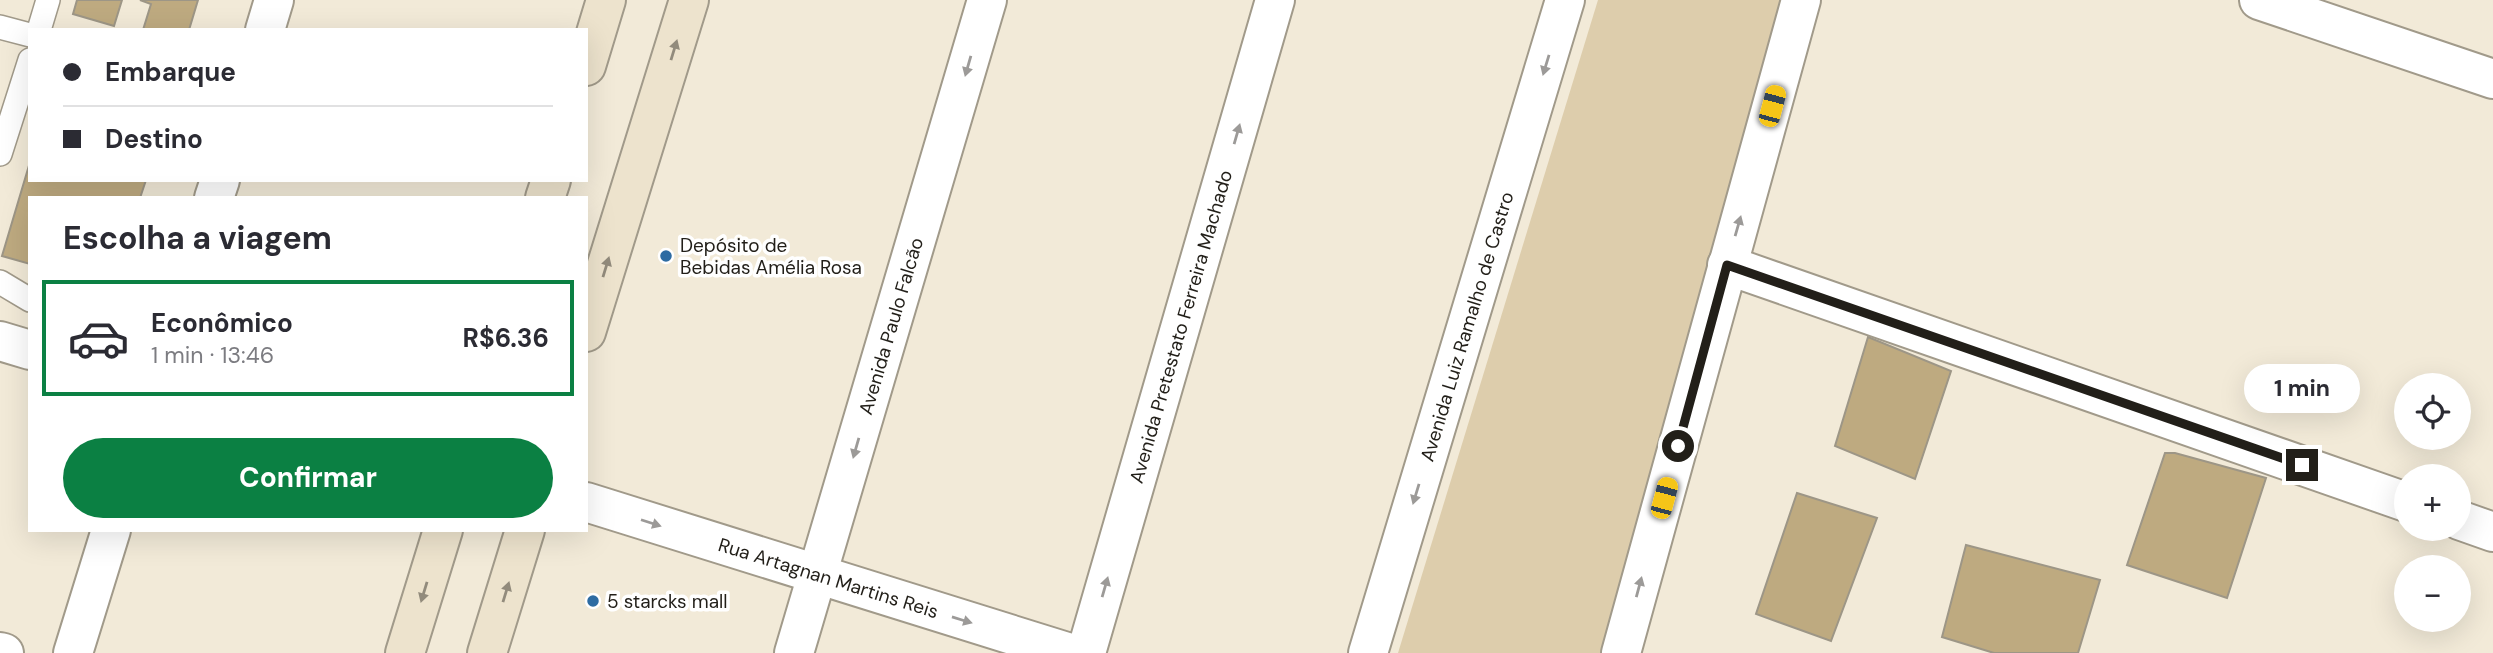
<!DOCTYPE html>
<html lang="pt">
<meta charset="utf-8">
<style>
:root{--surface:#fff;--page:#f7f7f7;--text:#2b2b33;--muted:#7c7c81;--line:#e1e1e2;--accent:#0b8043}
body{margin:0;font-family:"DM Sans",sans-serif;background:var(--page);color:var(--text);height:100vh;display:flex;flex-direction:column;font-size:26px;white-space:nowrap}
*{box-sizing:border-box;margin:0}
p{font-size:23px;color:var(--muted)}
.icon{flex:none;width:38px;height:38px;fill:none;stroke:currentColor;stroke-width:2;stroke-linecap:round;stroke-linejoin:round}
.map{position:relative;flex:1;overflow:hidden}
.panel{position:absolute;left:28px;top:196px;width:560px;height:336px;display:flex;flex-direction:column;background:var(--surface);border-radius:0px;box-shadow:0 7px 28px #0002}
.panel>*{flex:none}
.top-card{position:absolute;left:28px;top:28px;width:560px;height:154px;border-radius:0px;box-shadow:0 7px 28px #0002;display:grid;align-content:center;height:154px;padding:0 35px;background:var(--surface)}
.controls{position:absolute;left:2394px;top:373px;display:grid;gap:14px}
.controls a{display:grid;place-items:center;width:77px;height:77px;border-radius:50%;background:var(--surface);box-shadow:0 7px 28px #0002;font-size:35px}
.end{position:absolute;width:32px;height:32px;margin:-16px;border:9px solid #221f19;background:#fff;box-shadow:0 0 0 4px #fff}
.from{border-radius:50%}
.bubble{position:absolute;height:49px;border-radius:24px;background:var(--surface);box-shadow:0 7px 28px #0002;font-size:23px;font-weight:700;line-height:49px;text-align:center}
.car{position:absolute;width:21px;height:42px;margin:-21px -10px;border-radius:9px;box-shadow:0 0 5px 2px #0007;background:linear-gradient(#f5c518 24%,#345 0 40%,#f5c518 0 76%,#345 0 86%,#f5c518 0)}
.top-card b{display:flex;align-items:center;gap:24px;height:66px;font-size:26px}
.top-card b+b{border-top:2px solid var(--line)}
.top-card i{width:18px;height:18px;background:var(--text)}
ul{padding:0;list-style:none}
li{display:flex;align-items:center;gap:21px;height:116px;margin:0 14px 10px;padding:0 21px;border:4px solid transparent;border-radius:0px}
li div{flex:1}
li b{display:block;font-size:26px}
li em{font-style:normal;font-weight:700}
li.on{border-color:var(--accent)}
li>.icon{width:63px;height:63px;stroke-width:1.5}
h2{padding:0 35px;font-size:32px;line-height:84px}
.action{display:flex;gap:14px;margin-top:auto;padding:14px 35px}
.action a{flex:1;height:80px;border-radius:42px;background:var(--accent);color:#fff;font-size:28px;font-weight:700;line-height:80px;text-align:center}
.map>svg:first-child{display:block}
.green{fill:#ddcdac}
.building{fill:#beaa80;stroke:#9d9686;stroke-width:2}
.lines{fill:none;stroke-linecap:round;stroke-linejoin:round}
.service-casing{stroke:#a19a8a;stroke-width:26}
.minor-casing{stroke:#a19a8a;stroke-width:42}
.tertiary-casing{stroke:#a19a8a;stroke-width:42}
.secondary-casing{stroke:#a19a8a;stroke-width:42}
.service{stroke:#fff;stroke-width:23}
.minor{stroke:#fff;stroke-width:38}
.tertiary{stroke:#fff;stroke-width:38}
.secondary{stroke:#ede3cd;stroke-width:38}
.oneway{fill:#928b7c}
.oneway2{fill:#9c9a98}
.route{stroke:#221f19;stroke-width:9}
.poi-dot{fill:#2d6ba2;stroke:#fff;stroke-width:2.5}
.labels{text-anchor:middle;stroke-width:7;stroke-linejoin:round;paint-order:stroke}
.poi-label{font-size:19px;fill:#221f19;stroke:#fff;text-anchor:start}
.street-label{font-size:19px;fill:#221f19;stroke:#fff}
</style>
<div class="map">
<svg width="2493" height="653" viewBox="0 0 2493 653">
<rect width="100%" height="100%" fill="#f2ead8"/>
<!-- green -->
<polygon class="green" points="1598,0 1783,0 1603,653 1398,653"/>
<!-- building -->
<g class="building">
<polygon points="77,0 122,0 114,26 73,14"/>
<polygon points="140,0 198,0 189,30 143,30 151,4"/>
<polygon points="30,162 30,180 146,180 140,198 30,198 30,264 2,256"/>
<polygon points="1868,337 1951,371 1915,479 1835,446"/>
<polygon points="2165,453 2175,453 2266,478 2227,598 2127,565"/>
<polygon points="1797,493 1877,518 1831,641 1756,614"/>
<polygon points="1966,545 2100,580 2078,653 1994,653 1942,637"/>
</g>
<g class="lines">
<defs>
<g id="service">
<polyline points="0,27 30,35"/>
<polyline points="39,30 48,0"/>
<polyline points="0,154 30,60"/>
<polyline points="0,282 30,300"/>
</g>
<g id="minor">
<polyline points="2259,0 2493,79"/>
<polyline points="265,30 274,0"/>
<polyline points="214,198 220,180"/>
<polyline points="1727,265 2406,502"/>
<polyline points="0,341 30,350"/>
<path id="s1" d="M586 502 1070 653"/>
<polyline points="2459,520 2493,532"/>
<polyline points="0,652 4,653"/>
<polyline points="73,653 111,530"/>
<path id="s2" d="M794 653 987 0"/>
<path id="s3" d="M1086 653 1275 0"/>
<path id="s4" d="M1368 653 1565 0"/>
</g>
<polyline id="tertiary" points="1621,653 1801,0"/>
<g id="secondary">
<polyline points="586,66 606,0"/>
<polyline points="545,198 551,180"/>
<polyline points="586,332 689,0"/>
<polyline points="405,653 443,530"/>
<polyline points="487,653 525,530"/>
</g>
</defs>
<!-- service casing -->
<use href="#service" class="service-casing"/>
<!-- minor casing -->
<use href="#minor" class="minor-casing"/>
<!-- tertiary casing -->
<use href="#tertiary" class="tertiary-casing"/>
<!-- secondary casing -->
<use href="#secondary" class="secondary-casing"/>
<!-- service -->
<use href="#service" class="service"/>
<!-- minor -->
<use href="#minor" class="minor"/>
<!-- tertiary -->
<use href="#tertiary" class="tertiary"/>
<!-- secondary -->
<use href="#secondary" class="secondary"/>
</g>
<!-- one-way arrows -->
<defs><path id="oneway-solid" d="M-6-.8H1V-3.2L6.5 0L1 3.2V.8H-6Z" transform="scale(1.75)"/></defs>
<g class="oneway">
<use href="#oneway-solid" transform="translate(674 50) rotate(-73)"/>
<use href="#oneway-solid" transform="translate(606 267) rotate(-73)"/>
<use href="#oneway-solid" transform="translate(424 592) rotate(107)"/>
<use href="#oneway-solid" transform="translate(506 592) rotate(-73)"/>
</g>
<g class="oneway2">
<use href="#oneway-solid" transform="translate(1546 65) rotate(107)"/>
<use href="#oneway-solid" transform="translate(968 66) rotate(106)"/>
<use href="#oneway-solid" transform="translate(1237 134) rotate(-74)"/>
<use href="#oneway-solid" transform="translate(1738 226) rotate(-74)"/>
<use href="#oneway-solid" transform="translate(856 448) rotate(106)"/>
<use href="#oneway-solid" transform="translate(1416 494) rotate(107)"/>
<use href="#oneway-solid" transform="translate(651 523) rotate(18)"/>
<use href="#oneway-solid" transform="translate(1105 587) rotate(-74)"/>
<use href="#oneway-solid" transform="translate(1639 587) rotate(-75)"/>
<use href="#oneway-solid" transform="translate(962 620) rotate(17)"/>
</g>
<g class="lines">
<!-- route -->
<polyline class="route" points="1678,446 1727,265 2302,465"/>
</g>
<!-- markers -->
<g class="poi-dot">
<circle cx="666" cy="256" r="7"/>
<circle cx="593" cy="601" r="7"/>
</g>
<g class="labels">
<!-- poi labels -->
<g class="poi-label">
<text x="680" y="252">Depósito de<tspan x="680" dy="22">Bebidas Amélia Rosa</tspan></text>
<text x="607" y="608">5 starcks mall</text>
</g>
<!-- street labels -->
<g class="street-label">
<text dy="7" stroke="none"><textPath href="#s3" startOffset="340">Avenida Pretestato Ferreira Machado</textPath></text>
<text dy="7" stroke="none"><textPath href="#s2" startOffset="341">Avenida Paulo Falcão</textPath></text>
<text dy="7" stroke="none"><textPath href="#s4" startOffset="341">Avenida Luiz Ramalho de Castro</textPath></text>
<text dy="7" stroke="none"><textPath href="#s1" startOffset="254">Rua Artagnan Martins Reis</textPath></text>
</g>
</g>
</svg>
<div class="controls">
<a><svg class="icon" aria-label="locate" viewBox="0 0 24 24"><circle cx="12" cy="12" r="6"/><path d="M12 2v4M12 18v4M2 12h4M18 12h4"/></svg></a>
<a>+</a>
<a>−</a>
</div>
<i class="end from" style="left:1678px;top:446px"></i>
<i class="end" style="left:2302px;top:465px"></i>
<div class="bubble" style="left:2244px;top:364px;width:116px">1 min</div>
<i class="car" style="left:1772px;top:106px;rotate:15deg"></i>
<i class="car" style="left:1664px;top:498px;rotate:15deg"></i>
<div class="top-card">
<b><i class="from"></i>Embarque</b>
<b><i></i>Destino</b>
</div>
<section class="panel">
<h2>Escolha a viagem</h2>
<ul>
<li class="on"><svg class="icon" aria-label="car" viewBox="0 0 24 24"><path d="M5 17H2v-5l4-1 3-4h7l3 4 3 1v5h-3M9 17h6M6 11h13"/><circle cx="7" cy="17" r="2"/><circle cx="17" cy="17" r="2"/></svg><div><b>Econômico</b><p>1 min · 13:46</p></div><em>R$6.36</em></li>
</ul>
<div class="action"><a>Confirmar</a></div>
</section>
</div>
